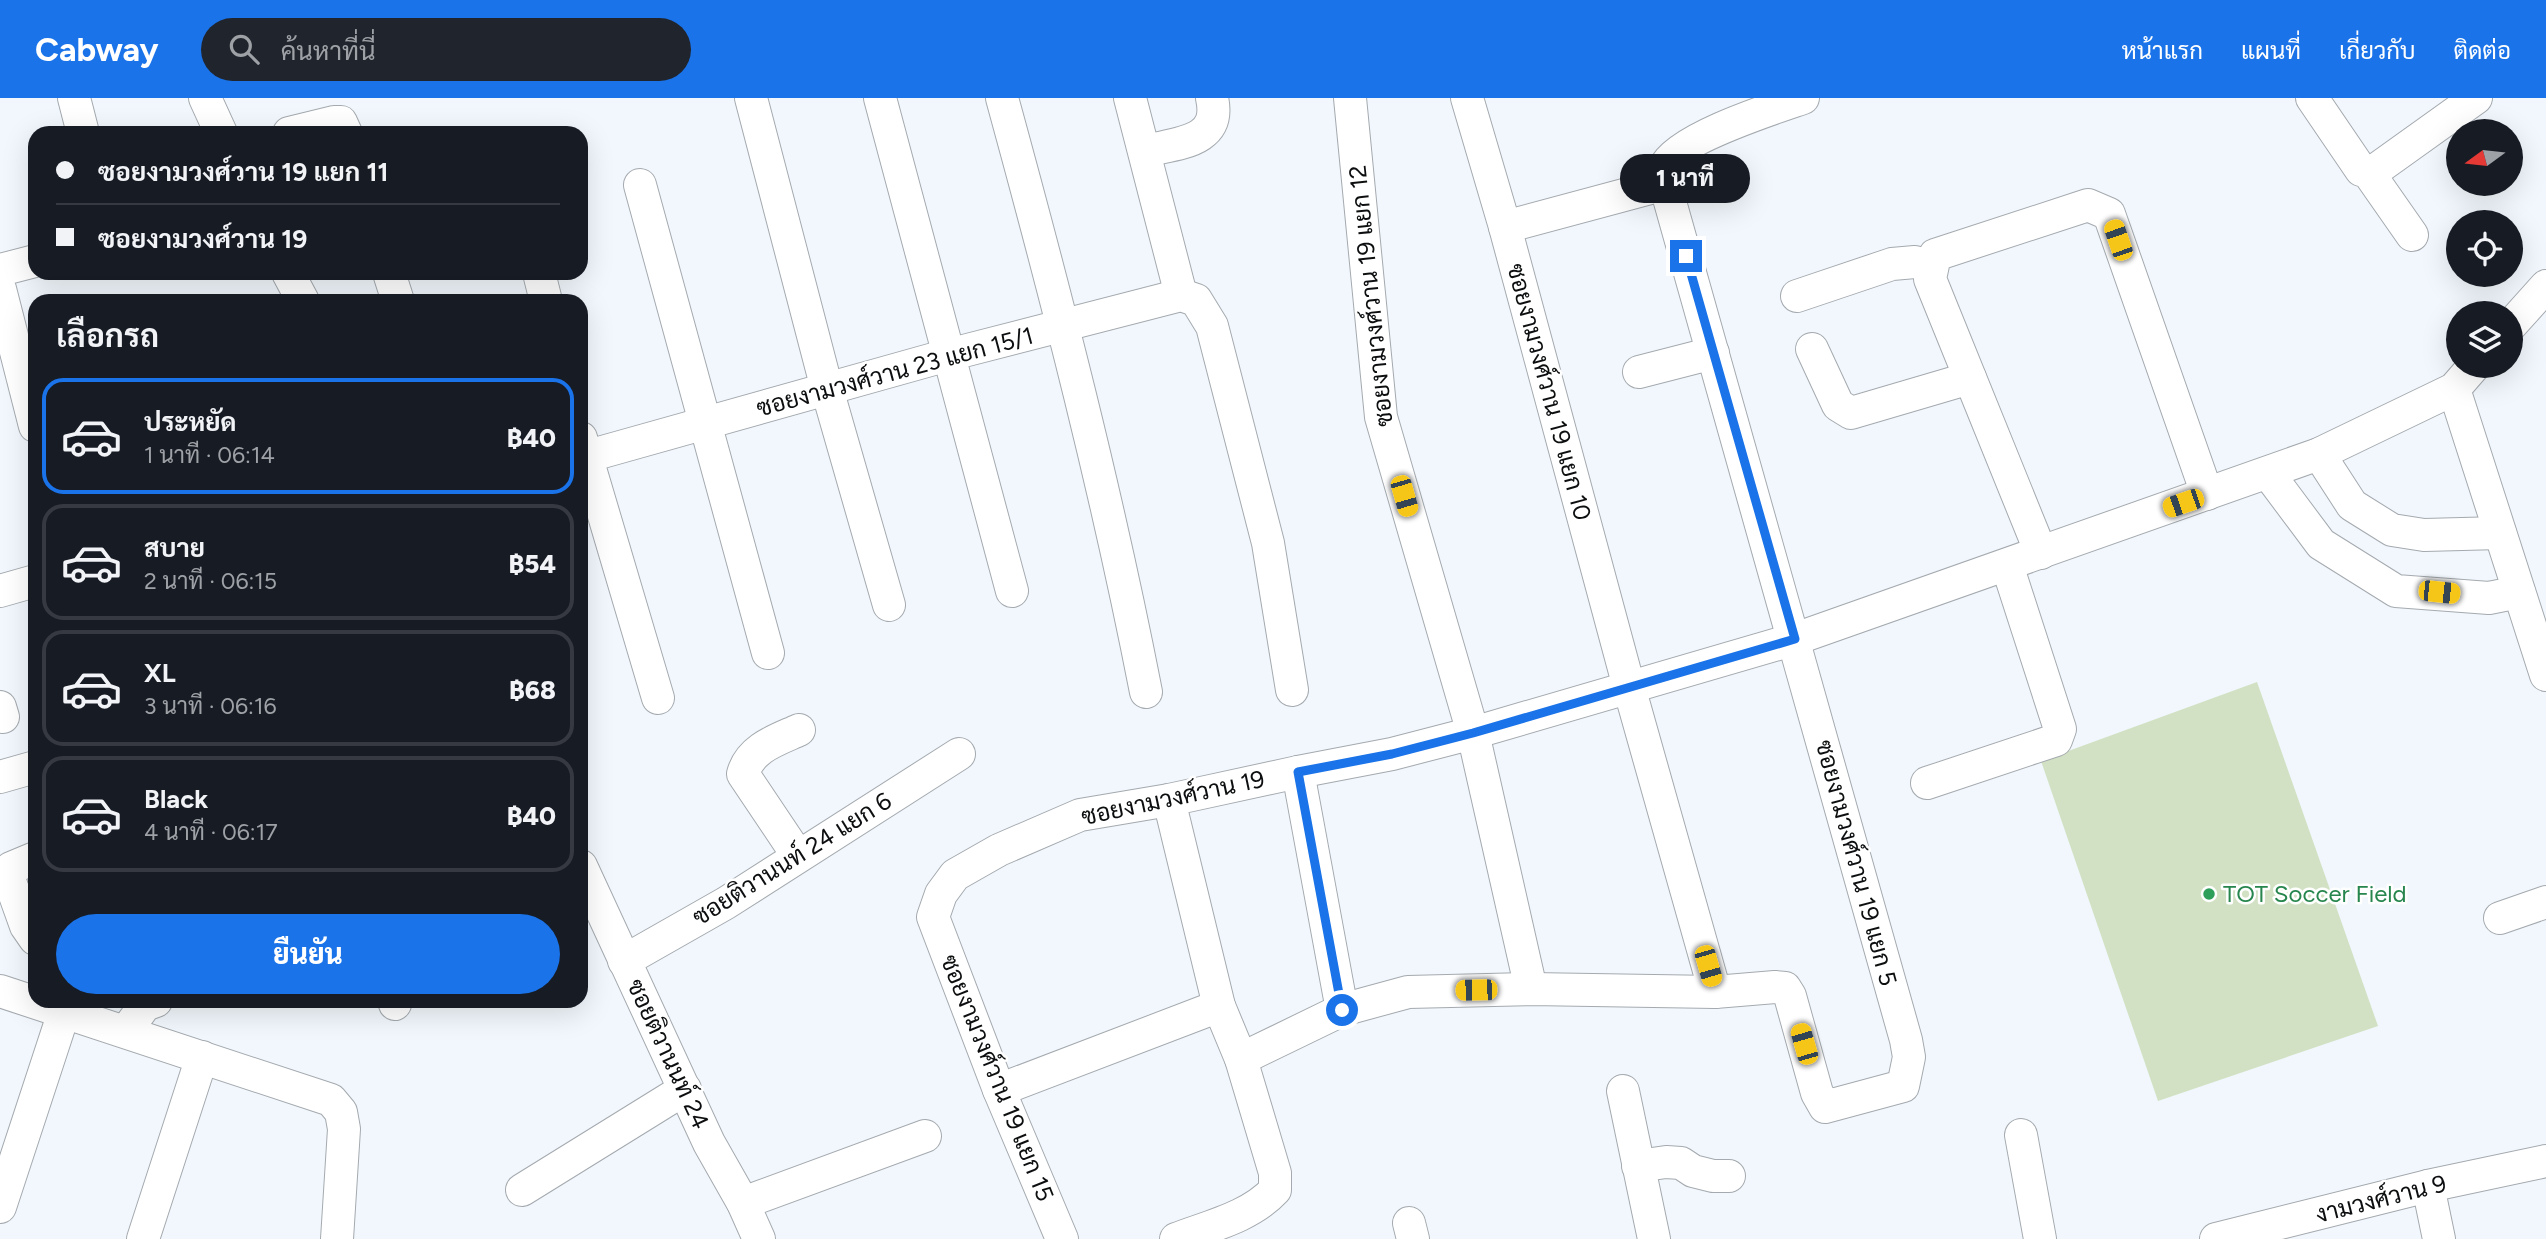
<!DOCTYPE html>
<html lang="th">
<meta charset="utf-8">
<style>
:root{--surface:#171b24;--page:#20242c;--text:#f1f3f6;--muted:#9ea1a6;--line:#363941;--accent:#1a73e8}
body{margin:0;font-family:Figtree,Sarabun,sans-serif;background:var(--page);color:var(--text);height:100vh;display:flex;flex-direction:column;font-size:26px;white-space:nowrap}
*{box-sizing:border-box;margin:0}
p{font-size:23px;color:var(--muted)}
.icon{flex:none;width:38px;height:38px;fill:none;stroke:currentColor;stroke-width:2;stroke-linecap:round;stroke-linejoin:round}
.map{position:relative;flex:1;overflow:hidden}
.details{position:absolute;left:28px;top:196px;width:560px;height:714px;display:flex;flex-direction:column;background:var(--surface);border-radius:21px;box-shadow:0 7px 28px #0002}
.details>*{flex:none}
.guide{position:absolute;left:28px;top:28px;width:560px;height:154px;border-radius:21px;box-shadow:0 7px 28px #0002;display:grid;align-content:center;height:154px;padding:0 28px;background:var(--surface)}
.needle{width:46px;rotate:255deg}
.controls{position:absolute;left:2446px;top:21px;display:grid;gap:14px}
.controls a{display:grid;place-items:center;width:77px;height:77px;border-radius:50%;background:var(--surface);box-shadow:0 7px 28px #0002;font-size:35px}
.end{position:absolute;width:32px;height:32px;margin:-16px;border:9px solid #1a73e8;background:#fff;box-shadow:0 0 0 4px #fff}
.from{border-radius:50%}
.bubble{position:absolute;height:49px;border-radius:24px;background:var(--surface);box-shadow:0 7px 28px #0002;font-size:23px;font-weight:800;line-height:49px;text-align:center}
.car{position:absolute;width:21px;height:42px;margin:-21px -10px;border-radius:9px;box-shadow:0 0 5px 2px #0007;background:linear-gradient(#f5c518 24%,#345 0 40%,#f5c518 0 76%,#345 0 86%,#f5c518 0)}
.guide b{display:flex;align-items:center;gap:24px;height:66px;font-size:26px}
.guide b+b{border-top:2px solid var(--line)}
.guide i{width:18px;height:18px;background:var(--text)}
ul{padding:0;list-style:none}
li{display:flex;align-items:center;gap:21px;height:116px;margin:0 14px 10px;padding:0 14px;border:4px solid var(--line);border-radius:21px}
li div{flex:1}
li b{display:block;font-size:26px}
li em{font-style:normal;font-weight:800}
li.active{border-color:var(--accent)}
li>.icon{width:63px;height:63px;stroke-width:1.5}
h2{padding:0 28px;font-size:32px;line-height:84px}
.button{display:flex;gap:14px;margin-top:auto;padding:14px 28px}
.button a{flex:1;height:80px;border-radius:42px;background:var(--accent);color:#fff;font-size:28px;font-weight:800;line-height:80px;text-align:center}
header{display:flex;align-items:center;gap:42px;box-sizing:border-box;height:98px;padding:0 35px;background:var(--accent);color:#fff}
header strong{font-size:33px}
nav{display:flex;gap:38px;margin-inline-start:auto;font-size:24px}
.search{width:490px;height:63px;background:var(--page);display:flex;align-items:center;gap:18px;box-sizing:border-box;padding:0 24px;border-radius:38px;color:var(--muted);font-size:26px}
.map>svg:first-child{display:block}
.green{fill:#d2e1c3}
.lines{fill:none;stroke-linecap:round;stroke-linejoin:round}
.minor-casing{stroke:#a4aaaf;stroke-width:34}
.minor{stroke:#fff;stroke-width:32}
.route{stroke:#1a73e8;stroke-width:9}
.leisure-dot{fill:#2e9e5b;stroke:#fff;stroke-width:2.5}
.labels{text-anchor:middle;stroke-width:5;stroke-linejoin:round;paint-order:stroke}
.street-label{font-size:24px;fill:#0c0e0f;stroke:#fff}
.leisure-label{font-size:24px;fill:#27864d;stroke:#fff;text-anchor:start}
</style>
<header>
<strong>Cabway</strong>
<div class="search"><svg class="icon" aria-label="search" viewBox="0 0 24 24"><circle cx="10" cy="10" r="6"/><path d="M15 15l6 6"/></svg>ค้นหาที่นี่</div>
<nav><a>หน้าแรก</a><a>แผนที่</a><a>เกี่ยวกับ</a><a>ติดต่อ</a></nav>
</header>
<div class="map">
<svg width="2546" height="1141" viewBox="0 0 2546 1141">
<rect width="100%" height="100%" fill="#f1f7fc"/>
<!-- green -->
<polygon class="green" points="2257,584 2378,928 2158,1003 2041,663"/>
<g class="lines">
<defs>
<g id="minor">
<polyline points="74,0 83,35"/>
<polyline points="205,0 221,35"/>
<polyline points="751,0 827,291 889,507"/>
<polyline points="880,0 1012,493"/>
<path d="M1002 0C1056 197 1107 394 1146 594"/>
<polyline points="1130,0 1181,197"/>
<polyline points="1350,0 1381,319 1473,635 1531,891"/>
<polyline points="1467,0 1505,129 1629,589 1715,894"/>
<polyline points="2312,0 2361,72 2368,74 2412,137"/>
<polyline points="289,35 334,24 341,24 346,35"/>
<path d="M1145 53C1177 45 1222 45 1212 0"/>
<polyline points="2368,74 2374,73 2476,0"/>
<polyline points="640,87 768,555"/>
<polyline points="1505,129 1665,86"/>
<polyline points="0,172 35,163"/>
<polyline points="288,175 303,203"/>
<polyline points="389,175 398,203"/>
<polyline points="539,175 546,203"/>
<polyline points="0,191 35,328"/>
<polyline points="1797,198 1892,166 1915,164 1932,169"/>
<polyline points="2511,227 2546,188"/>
<polyline points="1812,251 1838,307 1851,315 1970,280"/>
<polyline points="1639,274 1713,255"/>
<polyline points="2454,291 2546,577"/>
<polyline points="581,340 658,600"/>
<polyline points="2319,356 2352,407 2392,432 2424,437 2500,435"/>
<polyline points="581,360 948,257 1181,197 1196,202 1212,228 1268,445 1292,592"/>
<polyline points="2268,375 2321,446 2396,493 2489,500 2519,494"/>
<polyline points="2041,455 1930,181 1935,157 2088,107 2109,116 2207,396"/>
<polyline points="0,493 35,483"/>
<polyline points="0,609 3,619"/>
<polyline points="1298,674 1342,912"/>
<polyline points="0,679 35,669"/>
<polyline points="1927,685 2056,642 2060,631 2007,467"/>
<path d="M1169 702 1219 908 1241 961 1275 1075V1092C1250 1119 1210 1128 1176 1141"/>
<path d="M798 758 743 676C750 650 777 642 799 632"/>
<polyline points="35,760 11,770 7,775 26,828 35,841"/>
<polyline points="581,768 709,1045 743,1105 759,1141"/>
<polyline points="2500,820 2546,804"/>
<polyline points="624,863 726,805 959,656"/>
<polyline points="0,893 331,1002 341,1014 344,1031 337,1141"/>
<polyline points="394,903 395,906"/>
<polyline points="126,933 145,907 156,903"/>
<path d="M1241 961 1342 912 1408 894 1531 891 1715 894 1775 889 1785 890 1790 898 1817 995 1825 1009 1903 988 1909 959 1906 942 1665 86C1665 81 1664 73 1665 69 1676 41 1774 10 1803 0"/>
<polyline points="999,992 1219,908"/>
<polyline points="1623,993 1654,1141"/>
<polyline points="2021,1037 2040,1141"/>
<polyline points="1638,1068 1666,1064 1681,1065 1693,1073 1713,1078 1729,1078"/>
<polyline points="2428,1088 2439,1141"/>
<polyline points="522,1092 685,991"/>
<polyline points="743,1105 925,1038"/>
<polyline points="0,1109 64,914"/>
<polyline points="1409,1125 1413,1141"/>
<polyline points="143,1141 202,959"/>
<polyline points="1062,1141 999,992 933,819 941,796 955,777 999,752 1080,717 1169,702 1298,674 1392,656 1473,635 1795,541 2319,356 2454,291 2474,268"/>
<polyline points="2216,1141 2428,1088 2546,1063"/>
</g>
</defs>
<!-- minor casing -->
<use href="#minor" class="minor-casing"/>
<!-- minor -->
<use href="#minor" class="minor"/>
</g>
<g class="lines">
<!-- route -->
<polyline class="route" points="1342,912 1298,674 1392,656 1473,635 1795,541 1686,158"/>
</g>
<!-- markers -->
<circle class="leisure-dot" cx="2209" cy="796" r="7"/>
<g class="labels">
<!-- street labels -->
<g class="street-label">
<text transform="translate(1371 198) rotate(-96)" y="8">ซอยงามวงศ์วาน 19 แยก 12</text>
<text transform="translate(895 274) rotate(-15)" y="8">ซอยงามวงศ์วาน 23 แยก 15/1</text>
<text transform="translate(1549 294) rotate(75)" y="8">ซอยงามวงศ์วาน 19 แยก 10</text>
<text transform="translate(1173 700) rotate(-12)" y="8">ซอยงามวงศ์วาน 19</text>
<text transform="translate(792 761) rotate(-32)" y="8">ซอยติวานนท์ 24 แยก 6</text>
<text transform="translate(1856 765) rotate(75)" y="8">ซอยงามวงศ์วาน 19 แยก 5</text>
<text transform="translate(668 956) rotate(65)" y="8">ซอยติวานนท์ 24</text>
<text transform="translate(997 980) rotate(68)" y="8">ซอยงามวงศ์วาน 19 แยก 15</text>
<text transform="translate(2381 1101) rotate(-14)" y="8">งามวงศ์วาน 9</text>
</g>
<!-- leisure labels -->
<g class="leisure-label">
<text x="2223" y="804">TOT Soccer Field</text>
</g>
</g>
</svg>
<div class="controls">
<a><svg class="needle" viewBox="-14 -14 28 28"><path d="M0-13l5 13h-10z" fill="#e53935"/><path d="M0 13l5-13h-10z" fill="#9ea1a6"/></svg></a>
<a><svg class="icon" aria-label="locate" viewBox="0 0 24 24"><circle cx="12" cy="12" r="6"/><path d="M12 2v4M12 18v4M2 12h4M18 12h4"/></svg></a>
<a><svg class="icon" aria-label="layers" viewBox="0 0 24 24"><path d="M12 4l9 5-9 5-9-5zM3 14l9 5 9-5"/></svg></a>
</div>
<i class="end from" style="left:1342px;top:912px"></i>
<i class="end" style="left:1686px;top:158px"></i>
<div class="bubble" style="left:1620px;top:56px;width:130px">1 นาที</div>
<i class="car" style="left:2118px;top:142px;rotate:341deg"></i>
<i class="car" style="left:1404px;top:398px;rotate:164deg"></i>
<i class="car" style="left:2183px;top:405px;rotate:251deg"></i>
<i class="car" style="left:2439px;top:494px;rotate:96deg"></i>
<i class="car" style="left:1708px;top:868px;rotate:164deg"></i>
<i class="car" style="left:1476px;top:892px;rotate:269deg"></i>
<i class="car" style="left:1804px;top:946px;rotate:344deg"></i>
<div class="guide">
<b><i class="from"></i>ซอยงามวงศ์วาน 19 แยก 11</b>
<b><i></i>ซอยงามวงศ์วาน 19</b>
</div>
<section class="details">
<h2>เลือกรถ</h2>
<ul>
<li class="active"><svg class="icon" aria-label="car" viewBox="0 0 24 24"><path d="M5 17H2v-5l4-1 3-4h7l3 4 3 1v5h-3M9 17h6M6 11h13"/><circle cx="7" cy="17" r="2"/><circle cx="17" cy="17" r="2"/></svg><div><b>ประหยัด</b><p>1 นาที · 06:14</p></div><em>฿40</em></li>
<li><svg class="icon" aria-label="car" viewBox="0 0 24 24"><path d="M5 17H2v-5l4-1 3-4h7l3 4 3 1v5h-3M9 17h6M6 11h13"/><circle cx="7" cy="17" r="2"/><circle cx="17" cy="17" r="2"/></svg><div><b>สบาย</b><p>2 นาที · 06:15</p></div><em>฿54</em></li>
<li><svg class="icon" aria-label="car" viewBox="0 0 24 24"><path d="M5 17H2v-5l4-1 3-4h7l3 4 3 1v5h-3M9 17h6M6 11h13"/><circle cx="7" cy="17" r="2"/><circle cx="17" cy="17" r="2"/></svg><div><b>XL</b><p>3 นาที · 06:16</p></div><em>฿68</em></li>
<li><svg class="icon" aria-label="car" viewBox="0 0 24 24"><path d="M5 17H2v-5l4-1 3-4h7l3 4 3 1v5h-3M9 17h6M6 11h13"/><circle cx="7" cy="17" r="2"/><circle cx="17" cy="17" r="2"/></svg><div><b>Black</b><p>4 นาที · 06:17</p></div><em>฿40</em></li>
</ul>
<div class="button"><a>ยืนยัน</a></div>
</section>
</div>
